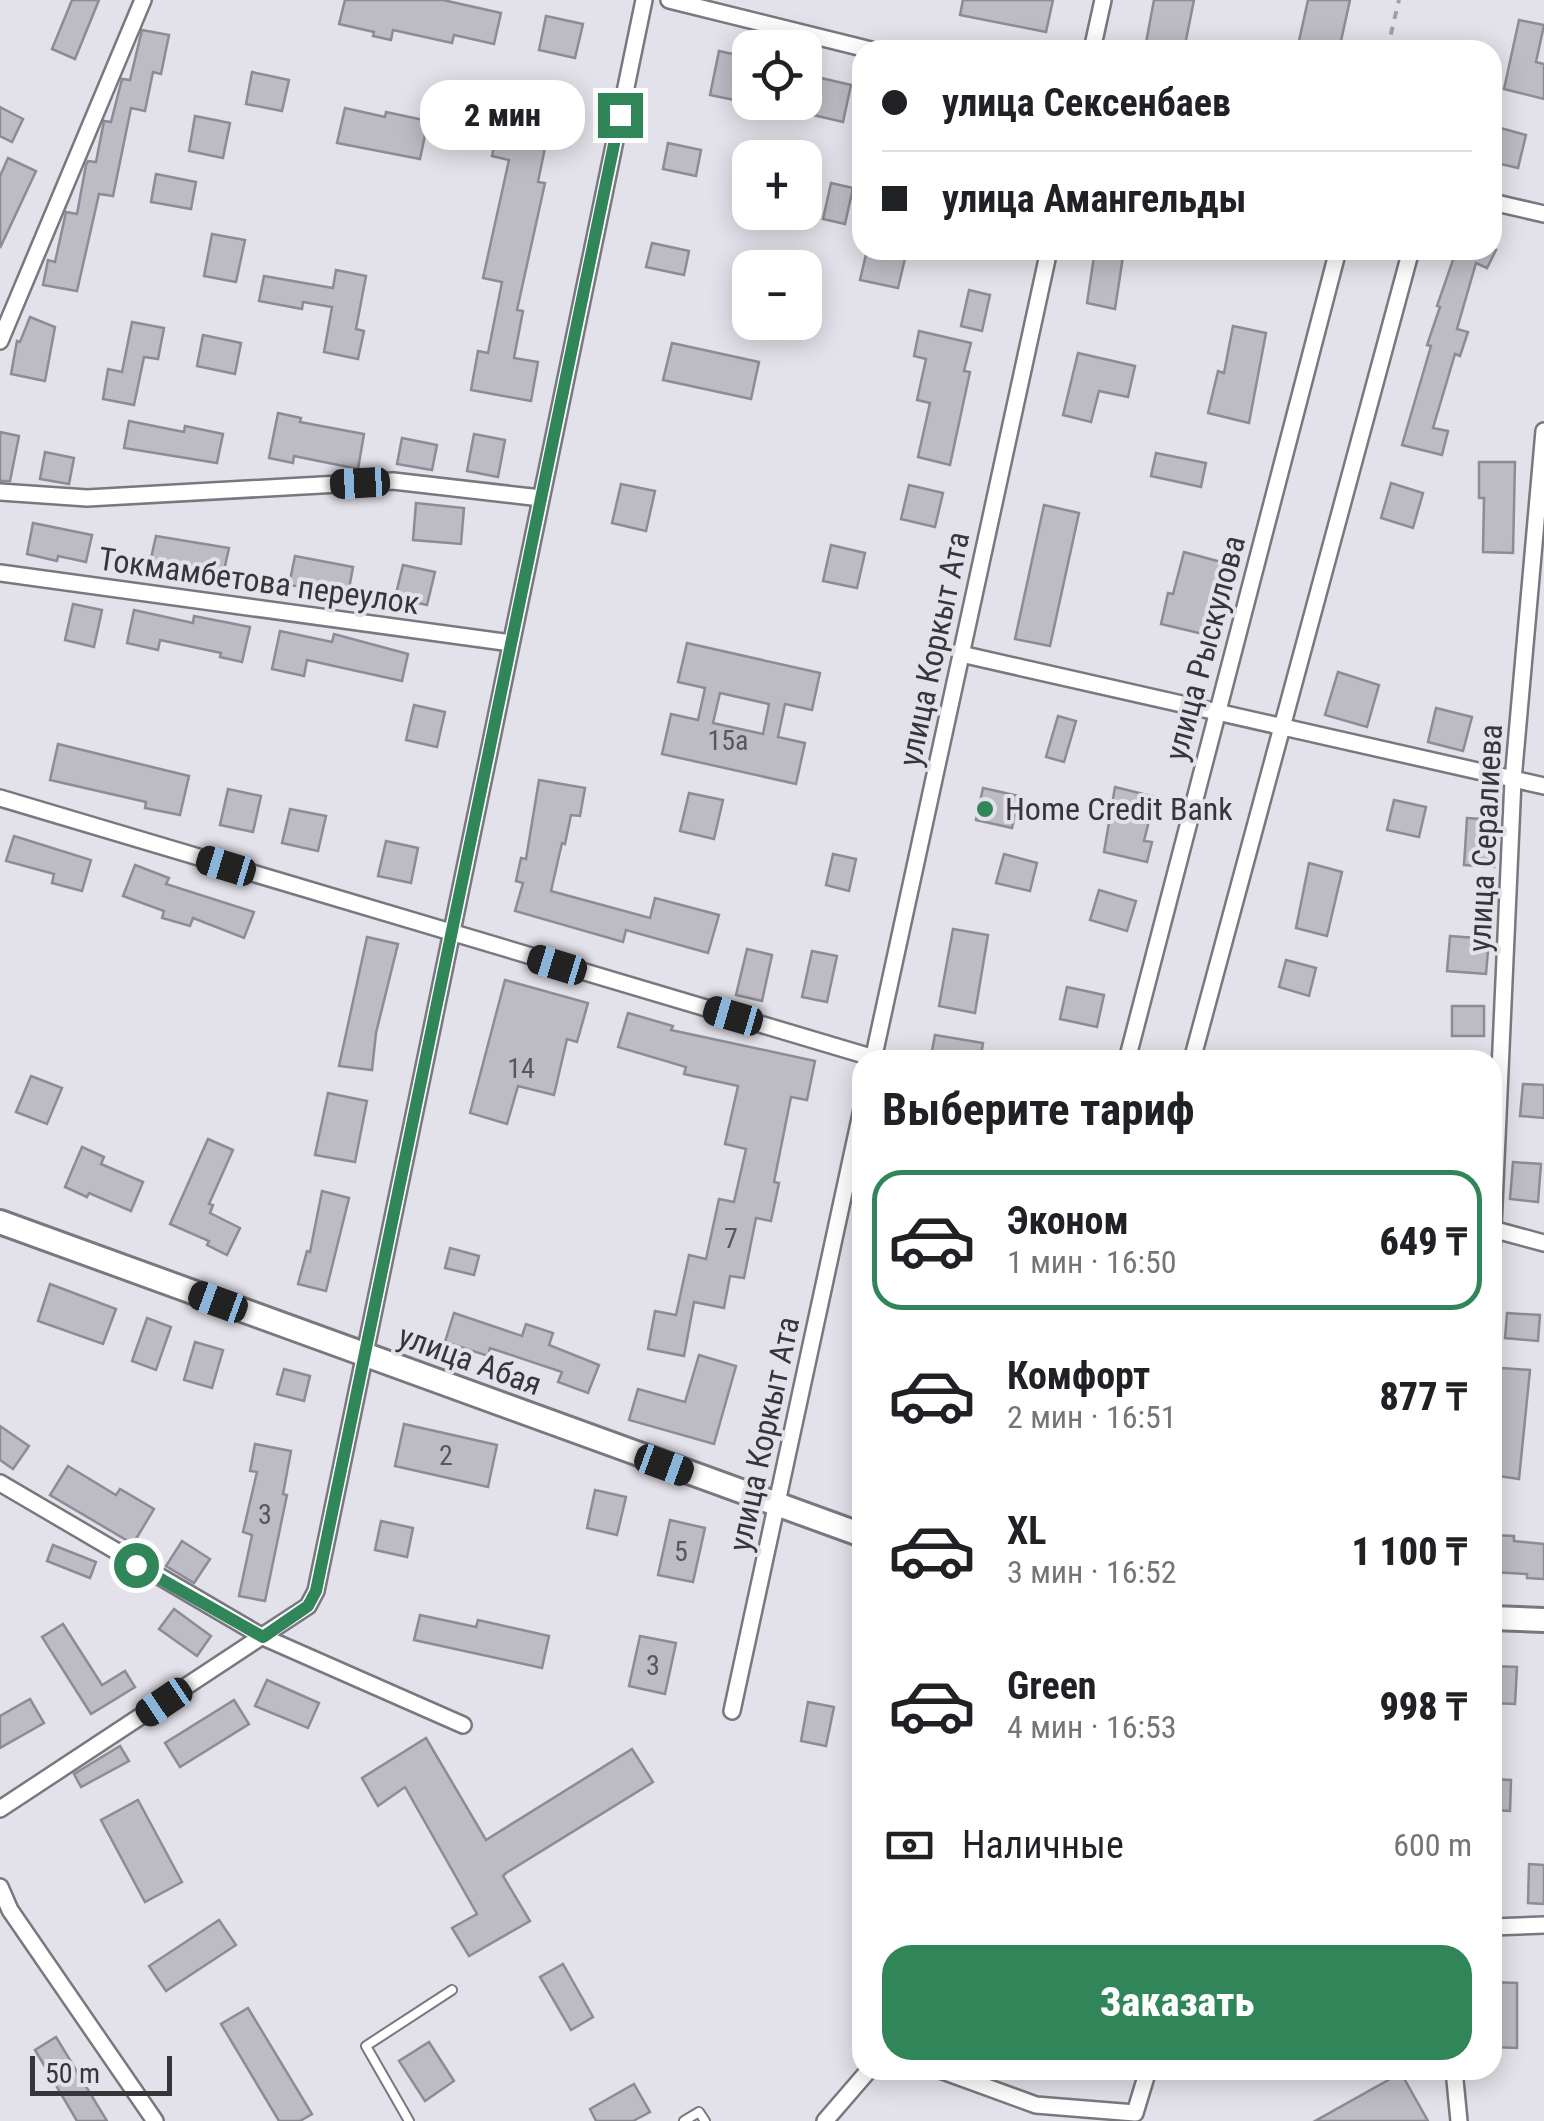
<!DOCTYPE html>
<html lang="ru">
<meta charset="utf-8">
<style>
:root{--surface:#fff;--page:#f2f2f2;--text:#202124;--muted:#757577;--line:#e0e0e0;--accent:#318659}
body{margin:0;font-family:"Roboto Condensed",sans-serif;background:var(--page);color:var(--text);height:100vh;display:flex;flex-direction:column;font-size:38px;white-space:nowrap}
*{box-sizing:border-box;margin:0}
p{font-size:32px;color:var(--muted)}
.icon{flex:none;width:55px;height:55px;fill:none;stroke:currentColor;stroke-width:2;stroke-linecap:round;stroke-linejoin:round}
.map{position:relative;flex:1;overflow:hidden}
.drawer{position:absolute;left:852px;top:1050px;width:650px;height:1030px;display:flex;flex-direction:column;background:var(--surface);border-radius:30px;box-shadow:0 5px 25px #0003}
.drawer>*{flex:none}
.top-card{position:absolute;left:852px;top:40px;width:650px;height:220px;border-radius:30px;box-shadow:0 5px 25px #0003;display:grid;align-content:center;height:220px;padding:0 30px;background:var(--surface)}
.tools{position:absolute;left:732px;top:30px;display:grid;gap:20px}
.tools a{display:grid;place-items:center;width:90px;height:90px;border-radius:20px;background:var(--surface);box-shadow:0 5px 25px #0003;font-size:50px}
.scale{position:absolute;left:30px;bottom:25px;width:142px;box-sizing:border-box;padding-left:10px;border:5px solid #363639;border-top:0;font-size:28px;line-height:35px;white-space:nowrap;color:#363639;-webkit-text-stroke:8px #e3e1e9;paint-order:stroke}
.end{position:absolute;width:45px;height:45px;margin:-22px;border:12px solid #318659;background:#fff;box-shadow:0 0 0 5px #fff}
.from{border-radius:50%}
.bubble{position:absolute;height:70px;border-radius:30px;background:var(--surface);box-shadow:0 5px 25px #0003;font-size:32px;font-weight:800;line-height:70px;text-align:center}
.car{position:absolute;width:30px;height:60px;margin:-30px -15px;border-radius:12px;box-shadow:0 0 8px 2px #0007;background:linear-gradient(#222 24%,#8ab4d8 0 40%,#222 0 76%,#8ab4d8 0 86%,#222 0)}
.top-card b{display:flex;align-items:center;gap:35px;height:95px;font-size:38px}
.top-card b+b{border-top:2px solid var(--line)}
.top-card i{width:25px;height:25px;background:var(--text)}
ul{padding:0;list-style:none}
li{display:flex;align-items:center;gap:30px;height:140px;margin:0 20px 15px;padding:0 10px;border:5px solid transparent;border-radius:30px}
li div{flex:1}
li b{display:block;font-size:38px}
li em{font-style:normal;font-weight:800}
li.on{border-color:var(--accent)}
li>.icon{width:90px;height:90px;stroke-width:1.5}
h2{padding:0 30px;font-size:45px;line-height:120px}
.pay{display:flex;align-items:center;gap:25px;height:110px;padding:0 30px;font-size:38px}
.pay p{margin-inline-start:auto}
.button{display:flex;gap:20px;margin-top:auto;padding:20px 30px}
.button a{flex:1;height:115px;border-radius:30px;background:var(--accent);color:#fff;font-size:40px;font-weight:800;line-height:115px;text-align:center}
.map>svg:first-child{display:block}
.building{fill:#bdbbc3;stroke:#8d8b93;stroke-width:2.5;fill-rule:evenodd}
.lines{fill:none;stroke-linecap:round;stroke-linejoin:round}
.lane-casing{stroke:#79777f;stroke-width:12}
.street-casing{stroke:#79777f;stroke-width:20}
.secondary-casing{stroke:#79777f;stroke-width:28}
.path{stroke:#a1a0a6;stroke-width:4;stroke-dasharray:8 8;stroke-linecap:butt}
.lane{stroke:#fff;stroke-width:8}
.street{stroke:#fff;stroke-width:15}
.secondary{stroke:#fff;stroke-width:22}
.route{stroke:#318659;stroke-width:12}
.poi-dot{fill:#318659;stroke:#e3e1e9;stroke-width:4}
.labels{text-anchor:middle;stroke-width:8;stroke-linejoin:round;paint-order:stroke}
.number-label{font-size:28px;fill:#58575c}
.street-label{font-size:32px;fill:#363639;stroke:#e3e1e9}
.poi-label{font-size:32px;fill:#363639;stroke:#e3e1e9;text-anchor:start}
</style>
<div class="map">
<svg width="1544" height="2121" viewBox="0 0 1544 2121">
<rect width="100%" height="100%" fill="#e3e1e9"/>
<!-- building -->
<g class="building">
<polygon points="72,0 99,0 75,59 52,49"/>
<polygon points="345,0 443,0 501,13 494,44 454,35 452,43 393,30 391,40 373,36 374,32 339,24"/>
<polygon points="963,0 1053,0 1046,32 960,15"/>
<polygon points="1154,0 1194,0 1184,50 1145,48"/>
<polygon points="1308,0 1350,0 1339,50 1297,50"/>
<polygon points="546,16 583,24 575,58 539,50"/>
<polygon points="1519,20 1544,25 1536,62 1544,64 1544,99 1504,89"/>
<polygon points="142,30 169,35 161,74 153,72 145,111 131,108 113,196 99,194 77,291 43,285 48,260 55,262 66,212 77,214 86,165 88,161 96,162 103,126 104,121 111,122 122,79 130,80"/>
<polygon points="719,51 750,58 744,102 710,95"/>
<polygon points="252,72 289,80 282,111 246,104"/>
<polygon points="817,77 851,85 843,122 809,114"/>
<polygon points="0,107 23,119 12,142 0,136"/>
<polygon points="345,108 385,117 386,112 428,121 420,159 337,143"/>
<polygon points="195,116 230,123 223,158 189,151"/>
<polygon points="500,117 549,128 538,182 545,183 517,310 523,311 514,358 538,362 531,401 471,390 478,351 488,353 502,282 483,278 509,160 492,156"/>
<polygon points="1497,127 1526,135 1518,168 1492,162"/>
<polygon points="668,143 701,150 696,176 663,169"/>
<polygon points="8,158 36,171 0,248 0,176"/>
<polygon points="156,174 196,182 191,209 151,202"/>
<polygon points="831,183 853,188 845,224 823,219"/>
<polygon points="212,234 245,240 236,282 204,276"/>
<polygon points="652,243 689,251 684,275 646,267"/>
<polygon points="867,250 907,250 898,288 860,280"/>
<polygon points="1095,250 1124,250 1115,309 1087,303"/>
<polygon points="1447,250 1496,250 1487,268 1476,263 1457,329 1468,332 1460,356 1455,354 1433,428 1448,431 1442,455 1402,445 1431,346 1427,345 1440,307 1437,306 1455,254"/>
<polygon points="336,270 366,276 356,329 364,331 358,359 324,352 332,307 303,302 302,309 259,301 264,276 333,288"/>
<polygon points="969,290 990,295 982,331 961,326"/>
<polygon points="30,317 55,327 45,381 11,374 17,341 20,342"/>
<polygon points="132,322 164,328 158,359 144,357 134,405 103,399 108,369 122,372"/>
<polygon points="1233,326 1266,333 1249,423 1208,413 1218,371 1224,373"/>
<polygon points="919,331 971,343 964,371 970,372 950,465 918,457 930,403 917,400 926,359 914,356"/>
<polygon points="203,335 241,343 235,374 197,366"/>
<polygon points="672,343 759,362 751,399 663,380"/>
<polygon points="1078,353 1135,366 1128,397 1099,391 1091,422 1063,415"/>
<polygon points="278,413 301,418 300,422 364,434 358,469 294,456 293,463 269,458"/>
<polygon points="129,421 184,432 185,426 223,434 217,463 124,448"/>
<polygon points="0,432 19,436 10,481 0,481"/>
<polygon points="474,434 505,440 498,477 467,471"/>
<polygon points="402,438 437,445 432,470 397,464"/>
<polygon points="45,452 74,458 69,484 40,479"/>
<polygon points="1156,453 1206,463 1201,487 1151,476"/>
<polygon points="1479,462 1515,462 1513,553 1483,552 1484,498 1479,498"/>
<polygon points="1391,483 1423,493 1413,528 1381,518"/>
<polygon points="621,484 655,491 646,531 612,523"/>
<polygon points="909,485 943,493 935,527 901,519"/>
<polygon points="416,503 464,508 461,544 413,540"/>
<polygon points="1044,505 1079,513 1050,646 1015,639"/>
<polygon points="33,523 92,535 86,562 58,556 57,561 27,554"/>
<polygon points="156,536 229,548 223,575 182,567 180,574 149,567"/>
<polygon points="831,545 865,553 857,588 823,581"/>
<polygon points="1184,552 1221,562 1203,634 1161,624 1168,593 1173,594"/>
<polygon points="295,556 353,567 348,594 289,585"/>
<polygon points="403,565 435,572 427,605 395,598"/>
<polygon points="73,604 102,610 94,647 65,640"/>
<polygon points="134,610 193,623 194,616 250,627 242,662 220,657 221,653 160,640 158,650 127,643"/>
<polygon points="280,631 332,642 334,634 408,654 402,681 307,660 304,676 272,669"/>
<path d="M687 643 820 673 812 710 785 704 778 737 805 743 796 784 662 754 671 714 698 720 705 688 678 682ZM720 693 769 704 763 734 713 723Z"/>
<polygon points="1338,672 1379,685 1367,727 1325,715"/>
<polygon points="414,705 445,712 437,747 406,740"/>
<polygon points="1436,708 1472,717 1463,751 1428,742"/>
<polygon points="1058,716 1076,721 1064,762 1046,757"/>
<polygon points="58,744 189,776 180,815 145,808 146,802 50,780"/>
<polygon points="539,780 585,788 580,816 571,815 565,844 562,843 551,891 650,918 655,898 719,915 708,953 626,930 623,942 515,911 523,883 516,881 521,858 526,859"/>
<polygon points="1115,787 1155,797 1144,841 1152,842 1147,862 1104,852"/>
<polygon points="983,788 1019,796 1012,828 976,820"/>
<polygon points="228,789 261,796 253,832 220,825"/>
<polygon points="689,793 723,800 714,839 680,831"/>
<polygon points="1394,800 1426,807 1419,837 1387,830"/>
<polygon points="290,809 326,816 318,851 282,843"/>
<polygon points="1467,818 1497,820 1494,867 1464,865"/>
<polygon points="14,836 91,860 82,891 52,883 54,874 6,861"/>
<polygon points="386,841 418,848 411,883 378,876"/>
<polygon points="833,854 856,859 849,891 826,885"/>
<polygon points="1004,854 1037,863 1030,891 996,883"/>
<polygon points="1309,863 1342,872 1327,936 1296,928"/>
<polygon points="135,865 169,878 166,884 254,912 244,938 193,918 190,926 162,918 164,911 123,896"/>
<polygon points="1099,890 1136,901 1127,931 1090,920"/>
<polygon points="953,929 988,935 975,1013 939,1006"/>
<polygon points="1450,936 1489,939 1486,974 1447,971"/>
<polygon points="367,937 398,944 376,1033 372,1070 339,1066"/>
<polygon points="747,949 772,955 762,1001 736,995"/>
<polygon points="812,951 837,956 827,1002 802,997"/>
<polygon points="1286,960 1316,968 1309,996 1279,987"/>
<polygon points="505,980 588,1003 577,1042 567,1039 554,1095 518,1086 507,1124 470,1113"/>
<polygon points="1067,987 1104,995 1097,1027 1060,1019"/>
<rect x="1452" y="1006" width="32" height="30"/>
<polygon points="628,1013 673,1026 671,1030 815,1061 807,1100 791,1097 774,1182 779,1183 771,1221 756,1218 744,1278 730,1276 724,1308 694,1302 684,1356 648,1349 655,1311 676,1315 689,1255 706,1259 719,1199 734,1202 746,1149 725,1144 738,1086 684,1074 686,1067 618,1047"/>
<polygon points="935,1035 983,1043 980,1060 931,1056"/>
<polygon points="31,1076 62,1088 47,1124 16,1112"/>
<polygon points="1523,1084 1544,1085 1544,1118 1520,1116"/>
<polygon points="328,1093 367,1101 355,1162 315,1155"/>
<polygon points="208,1139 233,1150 209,1204 213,1205 210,1213 240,1228 227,1255 207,1245 209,1241 170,1224"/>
<polygon points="82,1147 104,1157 101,1164 143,1182 131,1211 89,1193 87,1197 65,1187"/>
<polygon points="1513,1162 1541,1164 1538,1202 1510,1199"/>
<polygon points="322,1191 349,1198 326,1291 298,1284 307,1251 310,1252"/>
<polygon points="450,1248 479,1256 474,1275 445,1268"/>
<polygon points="50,1284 116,1309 103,1344 38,1321"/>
<polygon points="454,1313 522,1336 526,1324 553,1333 549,1345 599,1365 588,1393 558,1382 562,1372 490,1348 488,1356 445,1342"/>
<polygon points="1507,1313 1540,1315 1538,1341 1505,1338"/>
<polygon points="147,1318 171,1327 156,1370 132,1361"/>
<polygon points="195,1342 223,1350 212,1388 184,1380"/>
<polygon points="699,1355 736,1366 714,1444 629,1420 638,1389 685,1402"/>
<polygon points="1501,1368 1530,1370 1519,1479 1492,1475"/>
<polygon points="284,1369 310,1376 304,1401 277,1394"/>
<polygon points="404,1424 497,1445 488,1487 395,1466"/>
<polygon points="0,1426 29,1446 13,1469 0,1460"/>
<polygon points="255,1444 291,1451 283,1494 287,1495 265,1601 239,1596 252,1535 243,1532 257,1472 250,1471"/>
<polygon points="68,1466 116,1495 120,1489 154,1509 133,1544 50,1495"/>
<polygon points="595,1490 626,1497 617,1535 587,1528"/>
<polygon points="670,1520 705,1528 693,1582 658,1575"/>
<polygon points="381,1521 413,1528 407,1557 375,1550"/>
<polygon points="1492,1535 1514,1536 1514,1541 1544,1544 1544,1579 1527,1578 1527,1574 1492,1572"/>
<polygon points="182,1541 210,1559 194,1583 166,1566"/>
<polygon points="53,1545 96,1562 90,1578 47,1561"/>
<polygon points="174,1609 211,1636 197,1656 159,1629"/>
<polygon points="420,1615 476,1627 478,1620 549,1636 542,1668 414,1640"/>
<polygon points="63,1624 102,1685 125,1671 135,1687 91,1714 42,1637"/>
<polygon points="640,1636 676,1643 665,1694 629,1686"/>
<polygon points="1492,1666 1517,1667 1515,1704 1492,1703"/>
<polygon points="267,1680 319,1703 308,1728 255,1706"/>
<polygon points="30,1699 44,1723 0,1748 0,1716"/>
<polygon points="234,1700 249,1724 180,1767 165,1743"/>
<polygon points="808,1702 834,1707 826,1746 801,1741"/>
<polygon points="426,1738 486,1840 632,1749 653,1782 506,1873 503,1876 530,1921 469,1956 452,1928 477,1914 405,1787 378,1806 362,1778"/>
<polygon points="120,1746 129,1761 81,1787 74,1774"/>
<polygon points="1492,1779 1511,1780 1510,1811 1492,1810"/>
<polygon points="138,1800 182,1882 145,1902 101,1820"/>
<polygon points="1529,1864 1544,1865 1544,1904 1528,1903"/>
<polygon points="219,1920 236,1945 166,1991 149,1966"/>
<polygon points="563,1964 593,2017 571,2030 540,1977"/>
<polygon points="1492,1982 1517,1983 1517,2048 1492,2047"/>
<polygon points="248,2008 312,2114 300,2121 279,2121 221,2024"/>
<polygon points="56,2037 107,2121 77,2121 35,2050"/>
<polygon points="429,2042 454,2081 425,2101 399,2061"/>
<polygon points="1401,2073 1428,2121 1315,2121"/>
<polygon points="634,2084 650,2112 633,2121 596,2121 590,2109"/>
</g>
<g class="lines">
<defs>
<g id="lane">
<polyline points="409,2121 366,2046 452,1990"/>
<polyline points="684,2121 699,2112 705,2121"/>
</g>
<g id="street">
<polyline points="669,0 871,50"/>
<polyline points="1092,50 1103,0"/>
<polyline points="1492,202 1544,214"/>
<polyline points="0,341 143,0"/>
<polyline points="0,492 87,498 393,481 541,498"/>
<polyline points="0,573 511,643"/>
<polyline points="961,654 1544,786"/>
<polyline points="0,798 881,1060"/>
<polyline points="873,1060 1049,250"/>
<polyline points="1127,1060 1338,250"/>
<polyline points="1192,1060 1411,250"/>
<polyline points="1492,1229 1544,1243"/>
<polyline points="1492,1249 1513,780 1544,431"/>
<polyline points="0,1483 263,1637 463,1725"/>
<polyline points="732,1711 862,1109"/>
<polyline points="0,1809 308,1606 316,1591 644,0"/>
<polyline points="0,1887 10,1910 155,2121"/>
<polyline points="1492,1927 1544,1925"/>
<polyline points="940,2070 1036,2105 1135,2113 1148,2070"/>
<polyline points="1454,2070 1459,2121"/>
<polyline points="825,2121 869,2070"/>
</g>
<g id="secondary">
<polyline points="0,1222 862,1535"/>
<polyline points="1492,1618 1544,1620"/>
</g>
</defs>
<!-- lane casing -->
<use href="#lane" class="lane-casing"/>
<!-- street casing -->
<use href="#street" class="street-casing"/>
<!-- secondary casing -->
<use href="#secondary" class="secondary-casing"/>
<!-- path -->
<polyline class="path" points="1387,50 1399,0"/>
<!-- lane -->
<use href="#lane" class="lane"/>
<!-- street -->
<use href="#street" class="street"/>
<!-- secondary -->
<use href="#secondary" class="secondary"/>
</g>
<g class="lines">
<!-- route -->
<polyline class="route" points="136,1565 263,1637 308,1606 316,1591 620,115"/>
</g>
<!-- markers -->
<circle class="poi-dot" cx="985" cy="809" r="10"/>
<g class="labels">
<!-- number labels -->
<g class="number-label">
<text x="728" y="750">15а</text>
<text x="521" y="1078">14</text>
<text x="731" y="1248">7</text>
<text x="446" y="1465">2</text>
<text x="265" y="1524">3</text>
<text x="681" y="1561">5</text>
<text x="653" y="1675">3</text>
</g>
<!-- street labels -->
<g class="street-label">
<text transform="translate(259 581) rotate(8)" y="11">Токмамбетова переулок</text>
<text transform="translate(1205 648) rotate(-75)" y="11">улица Рыскулова</text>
<text transform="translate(934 649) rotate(-78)" y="11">улица Коркыт Ата</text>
<text transform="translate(1485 838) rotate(-87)" y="11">улица Сералиева</text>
<text transform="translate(470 1360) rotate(20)" y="11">улица Абая</text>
<text transform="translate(764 1434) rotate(-78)" y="11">улица Коркыт Ата</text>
</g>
<!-- poi labels -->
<g class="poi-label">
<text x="1005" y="820">Home Credit Bank</text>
</g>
</g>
</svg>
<div class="tools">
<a><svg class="icon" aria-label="locate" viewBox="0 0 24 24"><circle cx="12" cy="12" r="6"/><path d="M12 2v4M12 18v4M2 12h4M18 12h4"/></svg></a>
<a>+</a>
<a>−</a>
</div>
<div class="scale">50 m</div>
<i class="end from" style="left:136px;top:1565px"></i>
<i class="end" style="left:620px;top:115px"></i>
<div class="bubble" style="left:420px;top:80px;width:165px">2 мин</div>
<i class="car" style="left:360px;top:483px;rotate:267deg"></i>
<i class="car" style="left:226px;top:866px;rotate:287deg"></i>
<i class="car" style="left:557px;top:965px;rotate:287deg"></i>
<i class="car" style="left:733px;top:1016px;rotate:286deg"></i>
<i class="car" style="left:218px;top:1302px;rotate:290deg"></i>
<i class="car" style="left:664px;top:1465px;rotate:110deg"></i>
<i class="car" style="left:164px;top:1702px;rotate:236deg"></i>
<div class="top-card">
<b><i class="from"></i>улица Сексенбаев</b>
<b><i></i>улица Амангельды</b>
</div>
<section class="drawer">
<h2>Выберите тариф</h2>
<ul>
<li class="on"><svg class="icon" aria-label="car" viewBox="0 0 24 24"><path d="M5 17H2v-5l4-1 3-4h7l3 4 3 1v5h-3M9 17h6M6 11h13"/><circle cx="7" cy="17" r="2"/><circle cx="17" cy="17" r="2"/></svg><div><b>Эконом</b><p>1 мин · 16:50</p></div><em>649 ₸</em></li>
<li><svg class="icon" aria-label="car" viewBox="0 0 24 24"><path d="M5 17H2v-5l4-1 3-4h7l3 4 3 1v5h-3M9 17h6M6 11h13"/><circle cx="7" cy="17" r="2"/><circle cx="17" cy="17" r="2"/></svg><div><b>Комфорт</b><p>2 мин · 16:51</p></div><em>877 ₸</em></li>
<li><svg class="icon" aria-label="car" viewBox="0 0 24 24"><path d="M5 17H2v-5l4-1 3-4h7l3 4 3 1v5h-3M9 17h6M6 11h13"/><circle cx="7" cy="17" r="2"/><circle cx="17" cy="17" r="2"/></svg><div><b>XL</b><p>3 мин · 16:52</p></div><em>1 100 ₸</em></li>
<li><svg class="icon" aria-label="car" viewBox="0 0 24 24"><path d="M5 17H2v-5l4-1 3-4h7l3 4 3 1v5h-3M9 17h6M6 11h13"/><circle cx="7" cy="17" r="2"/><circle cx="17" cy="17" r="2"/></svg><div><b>Green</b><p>4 мин · 16:53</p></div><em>998 ₸</em></li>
</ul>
<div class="pay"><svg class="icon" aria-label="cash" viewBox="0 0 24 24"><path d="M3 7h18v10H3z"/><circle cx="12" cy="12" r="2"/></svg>Наличные<p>600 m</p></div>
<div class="button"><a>Заказать</a></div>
</section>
</div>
